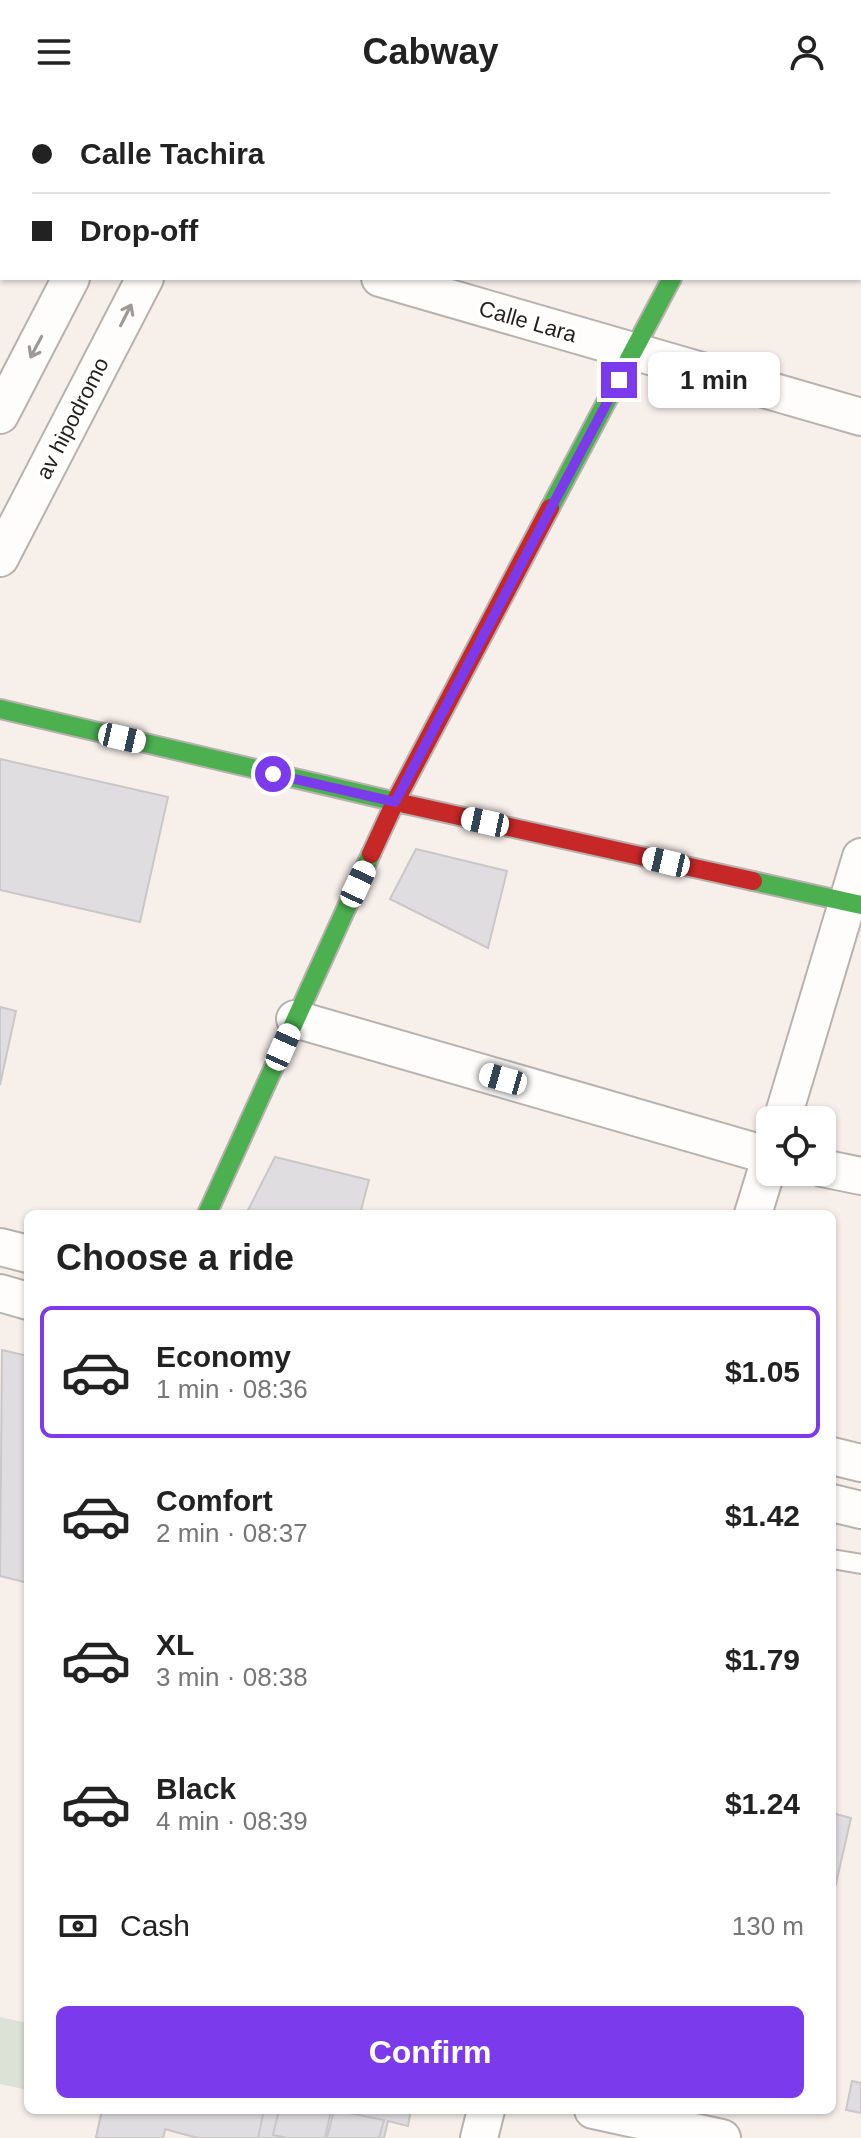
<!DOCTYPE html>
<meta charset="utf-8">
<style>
:root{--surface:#fff;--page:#f2f2f2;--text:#222;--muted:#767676;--line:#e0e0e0;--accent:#7c3aed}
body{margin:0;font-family:Arial,sans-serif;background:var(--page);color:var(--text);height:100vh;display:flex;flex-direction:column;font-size:30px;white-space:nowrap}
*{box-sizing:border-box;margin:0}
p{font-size:26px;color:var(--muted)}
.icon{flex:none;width:44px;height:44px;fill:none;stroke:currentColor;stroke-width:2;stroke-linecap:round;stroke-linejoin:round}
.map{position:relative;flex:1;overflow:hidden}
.sheet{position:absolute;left:24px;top:1106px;width:812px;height:904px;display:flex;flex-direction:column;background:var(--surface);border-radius:12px;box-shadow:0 2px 6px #0004}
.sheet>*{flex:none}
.top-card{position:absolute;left:0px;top:0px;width:862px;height:176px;box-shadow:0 2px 6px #0004;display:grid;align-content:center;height:176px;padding:0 32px;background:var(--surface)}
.controls{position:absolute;left:756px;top:1002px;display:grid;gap:16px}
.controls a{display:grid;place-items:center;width:80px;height:80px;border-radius:12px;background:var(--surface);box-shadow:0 2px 6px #0004;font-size:40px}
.end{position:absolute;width:36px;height:36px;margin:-18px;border:10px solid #7c3aed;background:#fff;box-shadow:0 0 0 4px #fff}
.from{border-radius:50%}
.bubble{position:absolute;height:56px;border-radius:12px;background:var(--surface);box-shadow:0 2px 6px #0004;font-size:26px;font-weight:700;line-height:56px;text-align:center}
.car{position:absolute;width:24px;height:48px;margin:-24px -12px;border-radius:10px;box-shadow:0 0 6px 2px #0007;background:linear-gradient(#fff 24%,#345 0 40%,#fff 0 76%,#345 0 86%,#fff 0)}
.top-card b{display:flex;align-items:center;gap:28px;height:76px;font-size:30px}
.top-card b+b{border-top:2px solid var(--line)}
.top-card i{width:20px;height:20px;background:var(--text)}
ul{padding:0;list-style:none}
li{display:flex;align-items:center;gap:24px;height:132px;margin:0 16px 12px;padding:0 16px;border:4px solid transparent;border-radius:12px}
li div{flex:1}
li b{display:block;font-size:30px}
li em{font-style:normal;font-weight:700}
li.selected{border-color:var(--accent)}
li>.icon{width:72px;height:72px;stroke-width:1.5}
h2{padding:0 32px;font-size:36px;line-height:96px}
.pay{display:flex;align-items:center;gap:20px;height:88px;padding:0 32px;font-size:30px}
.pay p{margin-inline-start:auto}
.primary-button{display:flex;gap:16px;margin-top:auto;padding:16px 32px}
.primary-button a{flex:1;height:92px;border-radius:12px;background:var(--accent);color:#fff;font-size:32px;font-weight:700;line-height:92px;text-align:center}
header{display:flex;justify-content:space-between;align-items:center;height:104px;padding:0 32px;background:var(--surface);font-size:36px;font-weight:700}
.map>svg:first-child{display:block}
.grass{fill:#dce2d5}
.building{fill:#e0dde1;stroke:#cac7c8;stroke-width:2}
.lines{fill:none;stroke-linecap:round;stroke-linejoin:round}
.lane-casing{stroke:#b8b2ae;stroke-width:22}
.street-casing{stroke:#b8b2ae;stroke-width:40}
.fast-casing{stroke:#b8b2ae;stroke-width:22}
.jam-casing{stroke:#b8b2ae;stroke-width:22}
.lane{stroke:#fefdfc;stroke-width:18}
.street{stroke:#fefdfc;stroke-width:36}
.fast{stroke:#4caf50;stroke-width:18}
.jam{stroke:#c62828;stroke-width:18}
.oneway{stroke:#9c9997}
.route{stroke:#7c3aed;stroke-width:10}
.labels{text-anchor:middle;stroke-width:7;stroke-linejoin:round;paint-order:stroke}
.street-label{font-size:22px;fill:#251f1b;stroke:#fff}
</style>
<header><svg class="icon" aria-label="menu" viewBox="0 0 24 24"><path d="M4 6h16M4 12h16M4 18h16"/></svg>Cabway<svg class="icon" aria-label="person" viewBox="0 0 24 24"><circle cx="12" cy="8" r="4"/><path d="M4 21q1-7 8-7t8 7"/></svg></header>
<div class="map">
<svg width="861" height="2034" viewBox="0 0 861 2034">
<rect width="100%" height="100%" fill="#f7efea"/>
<!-- grass -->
<polygon class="grass" points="0,1913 28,1919 28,1986 0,1980"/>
<!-- building -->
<g class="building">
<polygon points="0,655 168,693 140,818 0,786"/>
<polygon points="416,745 507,767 488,844 390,795"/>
<polygon points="0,903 16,907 0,981"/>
<polygon points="275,1053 369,1076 360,1110 246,1110"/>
<polygon points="2,1246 28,1252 28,1398 25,1408 28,1409 28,1479 0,1472"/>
<polygon points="832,1709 851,1714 832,1797"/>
<polygon points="852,1977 861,1979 861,2009 846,2006"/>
<polygon points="102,2006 411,2006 408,2022 388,2017 384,2034 198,2034 165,2025 163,2034 96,2034"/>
<polygon points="102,2006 264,2006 258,2034 198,2034 165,2025 163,2034 96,2034"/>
<polygon points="279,2006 331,2006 325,2034 288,2034 273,2031"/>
<polygon points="334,2006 384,2016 379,2034 327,2034"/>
</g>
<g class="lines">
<defs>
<polyline id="lane" points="832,1455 861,1460"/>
<g id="street">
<polyline points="161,2 162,0"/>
<polyline points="235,2 236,0"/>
<polyline points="462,2 463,0"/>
<polyline points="762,2 763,0"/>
<polyline points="380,174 861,313"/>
<polyline points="0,311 71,174"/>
<polyline points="0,454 145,174"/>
<polyline points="295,915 770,1052"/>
<polyline points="782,1016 861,753"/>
<polyline points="822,1064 861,1072"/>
<polyline points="753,1110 770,1055"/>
<polyline points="0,1143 28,1150"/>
<polyline points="0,1189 28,1197"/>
<polyline points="832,1352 861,1359"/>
<polyline points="832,1399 861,1406"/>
<polyline points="593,2006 722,2034"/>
<polyline points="479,2034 486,2006"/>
</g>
<g id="fast">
<polyline points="550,404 672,174"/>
<polyline points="0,605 405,700"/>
<polyline points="753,777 861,801"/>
<polyline points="207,1110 371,750"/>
</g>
<g id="jam">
<polyline points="405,700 753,777"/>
<polyline points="371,750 395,698 550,404"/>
</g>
</defs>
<!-- lane casing -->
<use href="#lane" class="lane-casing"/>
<!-- street casing -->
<use href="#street" class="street-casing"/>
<!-- fast casing -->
<use href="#fast" class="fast-casing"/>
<!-- jam casing -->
<use href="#jam" class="jam-casing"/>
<!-- lane -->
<use href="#lane" class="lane"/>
<!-- street -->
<use href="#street" class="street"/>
<!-- fast -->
<use href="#fast" class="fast"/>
<!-- jam -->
<use href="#jam" class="jam"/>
</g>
<!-- one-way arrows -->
<defs><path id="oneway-shaft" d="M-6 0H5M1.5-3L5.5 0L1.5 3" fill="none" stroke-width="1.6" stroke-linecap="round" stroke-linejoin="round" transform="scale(2)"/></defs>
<g class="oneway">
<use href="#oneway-shaft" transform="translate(126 211) rotate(-63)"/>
<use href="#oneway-shaft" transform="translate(36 243) rotate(118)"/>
</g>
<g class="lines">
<!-- route -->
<polyline class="route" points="273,670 395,698 619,276"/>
</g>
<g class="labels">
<!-- street labels -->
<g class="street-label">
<text transform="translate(528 217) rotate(16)" y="8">Calle Lara</text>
<text transform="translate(72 314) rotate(-63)" y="8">av hipodromo</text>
</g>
</g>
</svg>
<div class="controls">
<a><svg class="icon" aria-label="locate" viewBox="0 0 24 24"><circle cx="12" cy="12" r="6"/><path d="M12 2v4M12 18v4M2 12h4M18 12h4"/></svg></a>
</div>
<i class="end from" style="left:273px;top:670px"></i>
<i class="end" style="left:619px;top:276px"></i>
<div class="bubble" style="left:648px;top:248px;width:132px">1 min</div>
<i class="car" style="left:122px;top:634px;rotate:103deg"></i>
<i class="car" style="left:485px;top:718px;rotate:282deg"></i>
<i class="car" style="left:666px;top:758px;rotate:283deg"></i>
<i class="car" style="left:358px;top:780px;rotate:25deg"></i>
<i class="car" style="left:283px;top:943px;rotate:24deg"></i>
<i class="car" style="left:503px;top:975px;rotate:286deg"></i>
<div class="top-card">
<b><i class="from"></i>Calle Tachira</b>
<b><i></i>Drop-off</b>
</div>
<section class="sheet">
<h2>Choose a ride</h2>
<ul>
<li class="selected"><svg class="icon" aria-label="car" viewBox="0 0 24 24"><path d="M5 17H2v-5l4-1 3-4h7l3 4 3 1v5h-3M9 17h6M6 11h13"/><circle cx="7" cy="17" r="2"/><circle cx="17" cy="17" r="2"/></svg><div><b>Economy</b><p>1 min · 08:36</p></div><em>$1.05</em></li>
<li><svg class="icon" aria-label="car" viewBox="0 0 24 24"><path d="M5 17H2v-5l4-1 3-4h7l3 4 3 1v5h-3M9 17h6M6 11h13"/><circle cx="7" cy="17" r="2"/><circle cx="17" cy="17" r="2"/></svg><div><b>Comfort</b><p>2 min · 08:37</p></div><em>$1.42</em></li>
<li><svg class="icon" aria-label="car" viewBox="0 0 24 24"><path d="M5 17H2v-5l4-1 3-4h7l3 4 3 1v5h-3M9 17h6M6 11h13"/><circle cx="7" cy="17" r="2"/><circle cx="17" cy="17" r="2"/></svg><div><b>XL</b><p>3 min · 08:38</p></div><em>$1.79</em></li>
<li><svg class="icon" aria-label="car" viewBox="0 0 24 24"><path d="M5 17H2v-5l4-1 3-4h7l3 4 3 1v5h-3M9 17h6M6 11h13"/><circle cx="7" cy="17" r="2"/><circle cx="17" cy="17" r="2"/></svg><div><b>Black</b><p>4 min · 08:39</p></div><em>$1.24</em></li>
</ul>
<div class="pay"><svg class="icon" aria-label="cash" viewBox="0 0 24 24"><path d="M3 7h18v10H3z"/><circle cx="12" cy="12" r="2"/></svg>Cash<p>130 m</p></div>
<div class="primary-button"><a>Confirm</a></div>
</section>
</div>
